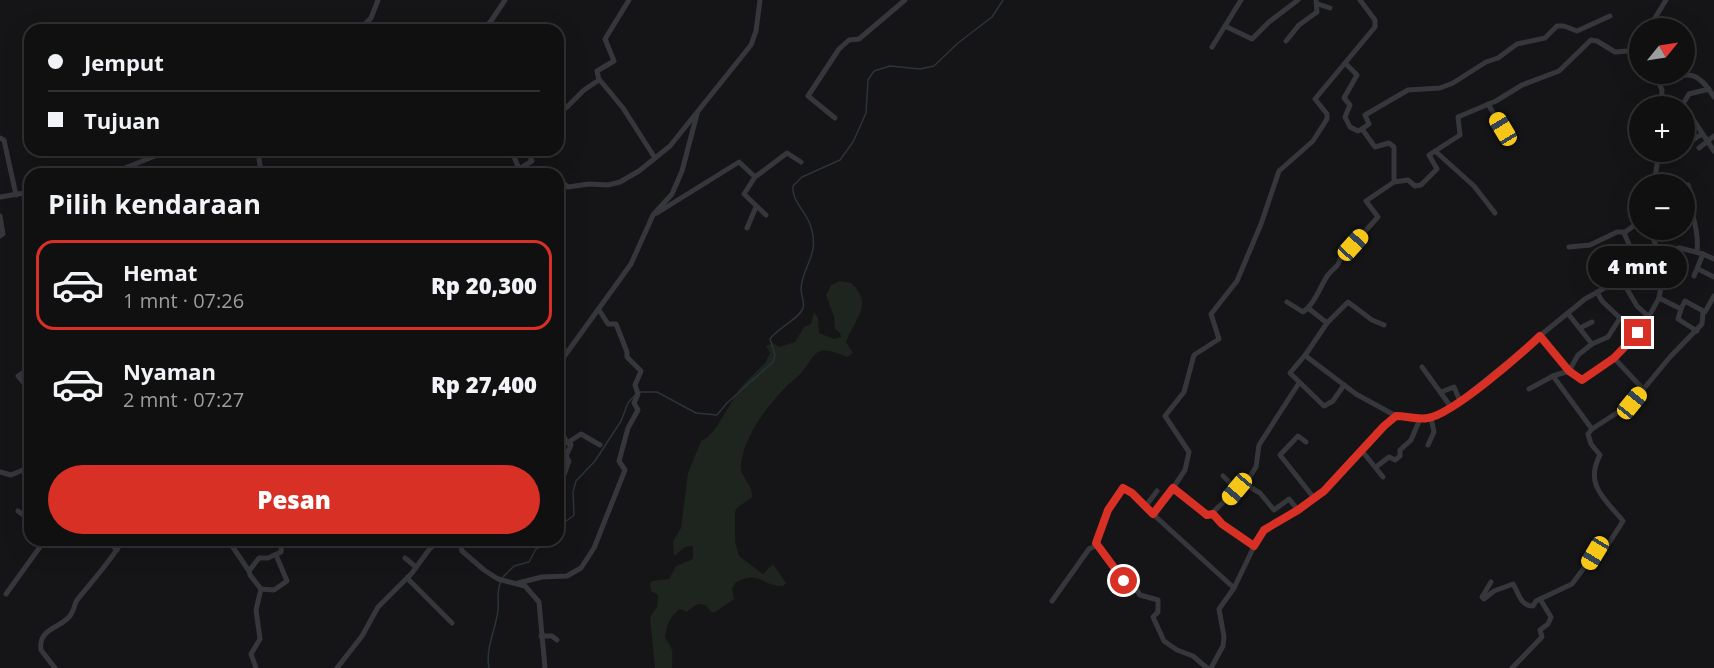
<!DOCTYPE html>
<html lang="id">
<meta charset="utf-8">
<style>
:root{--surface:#101011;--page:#19191a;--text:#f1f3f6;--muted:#9c9d9f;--line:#303031;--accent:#d93025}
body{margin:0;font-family:"Open Sans",sans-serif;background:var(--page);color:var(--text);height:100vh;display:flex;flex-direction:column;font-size:22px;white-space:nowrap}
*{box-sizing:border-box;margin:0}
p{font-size:20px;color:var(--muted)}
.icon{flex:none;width:33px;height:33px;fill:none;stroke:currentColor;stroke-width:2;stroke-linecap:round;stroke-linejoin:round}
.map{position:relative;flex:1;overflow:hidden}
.details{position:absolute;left:24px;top:168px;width:540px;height:378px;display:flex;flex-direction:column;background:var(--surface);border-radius:18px;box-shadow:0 6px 24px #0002,0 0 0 2px var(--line)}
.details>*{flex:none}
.top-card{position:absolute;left:24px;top:24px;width:540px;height:132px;border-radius:18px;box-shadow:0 6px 24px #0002,0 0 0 2px var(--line);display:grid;align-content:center;height:132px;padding:0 24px;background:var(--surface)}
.needle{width:39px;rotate:60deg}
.fabs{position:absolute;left:1629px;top:18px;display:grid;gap:12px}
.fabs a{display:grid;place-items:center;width:66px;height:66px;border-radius:50%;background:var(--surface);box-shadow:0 6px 24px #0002,0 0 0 2px var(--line);font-size:30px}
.end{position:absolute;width:27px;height:27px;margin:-14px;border:8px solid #d93025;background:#fff;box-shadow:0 0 0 3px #fff}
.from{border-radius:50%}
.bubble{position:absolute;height:42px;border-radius:21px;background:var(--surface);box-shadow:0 6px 24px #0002,0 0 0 2px var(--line);font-size:20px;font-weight:800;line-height:42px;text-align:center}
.car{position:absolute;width:18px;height:36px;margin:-18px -9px;border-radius:8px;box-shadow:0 0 4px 2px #0007;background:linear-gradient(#f5c518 24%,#345 0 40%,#f5c518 0 76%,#345 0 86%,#f5c518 0)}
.top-card b{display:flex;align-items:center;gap:21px;height:57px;font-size:22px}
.top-card b+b{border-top:2px solid var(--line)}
.top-card i{width:15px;height:15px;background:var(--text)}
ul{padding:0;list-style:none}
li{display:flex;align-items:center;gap:18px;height:90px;margin:0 12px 9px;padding:0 12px;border:3px solid transparent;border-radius:18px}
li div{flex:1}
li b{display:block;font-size:22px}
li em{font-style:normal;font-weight:800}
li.selected{border-color:var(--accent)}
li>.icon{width:54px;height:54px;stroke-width:1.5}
h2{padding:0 24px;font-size:27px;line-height:72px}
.cta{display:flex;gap:12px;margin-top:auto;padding:12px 24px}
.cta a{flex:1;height:69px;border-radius:36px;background:var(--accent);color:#fff;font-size:24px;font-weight:800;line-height:69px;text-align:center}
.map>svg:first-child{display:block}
.green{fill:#1d251e}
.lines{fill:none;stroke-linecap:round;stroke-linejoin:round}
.stream{stroke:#2b333b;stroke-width:1.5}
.minor{stroke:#36373c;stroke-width:5}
.route{stroke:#d93025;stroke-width:8}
</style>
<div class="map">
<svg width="1714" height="668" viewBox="0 0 1714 668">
<rect width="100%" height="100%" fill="#151517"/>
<!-- green -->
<path class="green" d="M840 281 851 283C875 305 854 319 846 342L853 353 847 357C841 354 827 349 820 351 812 354 808 366 802 372 796 379 788 384 782 391 765 409 744 438 741 464 739 477 753 483 752 497L737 508 735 512V542L739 556 763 574 773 564 786 583 783 586C760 586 760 569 735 583L732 589 734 599 715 612H711C704 600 696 603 687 612L680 609C670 616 666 626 665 638 675 652 672 651 672 668H655L650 617 657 607 658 595 651 591 650 584 652 581 669 579 676 566 693 559V546L685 547 674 556 673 541 681 528 688 473 701 441 707 438 717 426 740 388 765 363 770 353 766 346 773 343 779 347 795 342 804 327 811 324 814 312 818 318 819 333 834 339 841 337 840 333 835 329 834 317 826 295 831 285Z"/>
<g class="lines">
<!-- stream -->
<g class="stream">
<path d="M639 392H657L696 413 717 415 727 403 773 362 775 355 770 339C777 329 801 317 803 308 805 302 801 295 801 289 802 266 820 256 811 227 807 212 791 201 793 186L802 177 840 160 853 142 866 113 868 80 874 71 890 66 920 69 934 66 958 43 992 17 1003 0"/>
<polyline points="558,535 565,522 574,515 573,492 576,481 595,461 621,421 628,403 635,395"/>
<polyline points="503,577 514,566 529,562 536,549 553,540"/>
<path d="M489 668C485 649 496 629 498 610 499 599 496 592 501 581"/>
</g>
<!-- minor -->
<g class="minor">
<polyline points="1318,4 1330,8"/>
<polyline points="489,23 498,30"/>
<polyline points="1225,26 1252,39 1269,22 1298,0"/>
<polyline points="1653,28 1655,18 1666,0"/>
<polyline points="359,30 371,18 378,0"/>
<polyline points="485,30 505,0"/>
<polyline points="1286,41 1299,25 1317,12 1316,0"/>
<polyline points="1212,47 1241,0"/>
<polyline points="1345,63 1357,75 1344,98 1350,105 1345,117 1350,127 1358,131 1362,129"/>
<polyline points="1655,74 1662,90 1661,106"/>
<polyline points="599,79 623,108 655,158"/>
<path d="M1659 82C1689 72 1696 69 1714 97"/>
<polyline points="1709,89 1689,94 1683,104 1714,151"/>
<polyline points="558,103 567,107 584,90 599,80 597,71 614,61 605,39 629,0"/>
<polyline points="1488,104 1511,143"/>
<polyline points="558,113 567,107"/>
<polyline points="835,118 808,96 839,49 849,40 859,39 905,0"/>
<polyline points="0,138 4,140 16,195"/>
<polyline points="1684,146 1702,134"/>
<polyline points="1699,148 1714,136"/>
<polyline points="258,150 261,174"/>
<polyline points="514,150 513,154 521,174"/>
<polyline points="1435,151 1474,186 1495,213"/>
<polyline points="1659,154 1665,160 1677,152"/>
<polyline points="519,169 532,161 527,150"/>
<polyline points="110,174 170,150"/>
<polyline points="755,177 744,194 766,215"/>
<polyline points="558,179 568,187 589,184 608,185 620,182 639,171 670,146 751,45 756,31 760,0"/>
<polyline points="1394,182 1408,180 1415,186 1421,185 1437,169 1429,155 1460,135 1458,117 1496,101 1522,85 1559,71 1591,40 1597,41 1615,52 1640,50"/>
<polyline points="1654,184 1659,152"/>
<path d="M1688 185 1690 191 1687 198C1693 215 1699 233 1697 252"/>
<polyline points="0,197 30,192"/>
<polyline points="657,213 739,162 755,177 787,153 801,162"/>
<polyline points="0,216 3,234 0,236"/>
<polyline points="747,228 756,207"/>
<polyline points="1650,230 1656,246"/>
<polyline points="1569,247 1590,245 1617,232 1625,232"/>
<polyline points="1673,249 1680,248 1703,254 1694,276"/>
<polyline points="1703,254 1714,259"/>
<polyline points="1698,269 1714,277"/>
<polyline points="1603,276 1607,287"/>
<polyline points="1621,279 1637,306 1648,316"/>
<polyline points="1659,298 1666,258"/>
<path d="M1287 302 1303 312C1315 304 1320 286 1328 275 1333 268 1339 267 1340 259L1378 217 1366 201 1394 182V147L1389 143 1375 147 1362 129 1369 124 1365 115 1408 90 1440 88 1453 83 1486 62 1498 58 1517 44 1545 38 1557 26H1564L1577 31 1610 16"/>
<polyline points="1308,308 1327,323 1306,354 1307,357 1356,394 1396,416"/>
<polyline points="1681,309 1685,301 1705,312 1714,296"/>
<polyline points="1327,323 1348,302 1372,320 1384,325"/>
<polyline points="1580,328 1592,322"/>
<path d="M1540 336 1569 371 1582 380C1618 356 1639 338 1659 298L1681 309 1678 319 1697 331"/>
<polyline points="1592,344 1608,337 1620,318 1602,301 1597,292"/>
<polyline points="1306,354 1290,373 1324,406 1333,401 1344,385"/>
<polyline points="1614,358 1643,389"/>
<polyline points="558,365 631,264 653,215 672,194 682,171 697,114"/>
<polyline points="1422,367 1451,407"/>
<polyline points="30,368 18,376 30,390"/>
<polyline points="1529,389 1553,376 1569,371 1578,355 1592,344 1569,315"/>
<polyline points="1441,392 1454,387 1460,401"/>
<polyline points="558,424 567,443 581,434 600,445"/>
<polyline points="1592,429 1632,403 1670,357 1702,324 1703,312"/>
<polyline points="1306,442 1298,436 1280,455 1314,498"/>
<polyline points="1428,445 1434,432 1431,418"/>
<polyline points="1362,451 1383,477"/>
<polyline points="1376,467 1389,457 1395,460 1400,456 1400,450 1411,440 1420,419"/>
<polyline points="0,472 11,475 30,467"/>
<polyline points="1223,476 1237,489"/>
<polyline points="558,481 561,483 569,461 566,456 571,445 570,442"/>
<polyline points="1245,484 1256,467 1259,445 1299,383"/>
<polyline points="1173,488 1185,470 1189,452 1165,416 1184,392 1194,355 1219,339 1211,314 1237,281 1261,224 1279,171 1313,141 1327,119 1327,114 1315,99 1375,27 1375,20 1360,0"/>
<polyline points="1157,491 1145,507 1234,588"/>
<polyline points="1145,507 1132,493 1123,488 1109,510 1097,545 1113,564 1121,579 1134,586 1140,595 1158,600 1158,612 1153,617 1164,641 1177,650 1193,656 1207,668"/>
<polyline points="18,511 30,520"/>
<polyline points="1213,514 1222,524 1254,546"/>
<polyline points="1153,515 1173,488 1209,516 1237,489 1245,484 1260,493 1274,510 1289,499 1298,510"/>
<polyline points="106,540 117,550"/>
<polyline points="162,540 170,544 179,540"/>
<polyline points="208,540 212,540"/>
<polyline points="228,540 249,571"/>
<polyline points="424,540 432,547"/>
<polyline points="459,540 462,551 484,570 498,579 525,586 539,602 545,668"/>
<polyline points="405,558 416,567"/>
<polyline points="407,578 452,623"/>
<path d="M1491 582 1482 597 1484 599 1494 591 1513 584C1519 593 1520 606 1533 606L1536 601 1572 584 1595 553 1602 554 1623 521C1605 499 1584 485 1600 455L1591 444 1588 434 1592 429 1553 376"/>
<polyline points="518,583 542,577 567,576 581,568 594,548 625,470 619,461 628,428 638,410 634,403 638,394 635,385 641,371 627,357 627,352 616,324 608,324 599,310"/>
<polyline points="261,589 274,590 287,581 276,555"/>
<polyline points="6,594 45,540"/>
<polyline points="1052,601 1089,549 1097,545"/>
<polyline points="541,636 552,636 557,640"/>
<path d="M55 668 41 650C38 629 58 629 69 617 74 612 74 605 77 600 93 580 110 562 123 540"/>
<polyline points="256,668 251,654 260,639 256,610 261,589 250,575 249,571 259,558 268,558 281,552 282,540"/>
<polyline points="337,668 362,636 378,607 412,573 436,540"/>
<polyline points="1211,668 1223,646 1224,637 1219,609 1234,588 1260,534 1324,491 1390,420 1396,416 1419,419 1431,418 1460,401 1585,299 1621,279 1636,260 1624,233 1640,221"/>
<polyline points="1512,668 1542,637 1540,630 1548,624 1551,617 1540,599"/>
</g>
</g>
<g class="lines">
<!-- route -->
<path class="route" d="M1124 581 1096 543 1108 510 1123 488 1132 493 1153 514 1173 488 1207 515 1213 514 1222 524 1254 546 1264 530 1298 510 1324 491 1384 426 1396 416C1407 416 1417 420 1428 418 1453 414 1520 355 1540 336L1569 371 1582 380 1614 358 1638 333"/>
</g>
</svg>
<div class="fabs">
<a><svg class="needle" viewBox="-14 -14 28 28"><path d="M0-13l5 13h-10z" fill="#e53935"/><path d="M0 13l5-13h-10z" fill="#9c9d9f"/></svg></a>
<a>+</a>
<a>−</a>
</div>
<i class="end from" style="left:1124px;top:581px"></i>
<i class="end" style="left:1638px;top:333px"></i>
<div class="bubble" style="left:1588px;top:246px;width:99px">4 mnt</div>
<i class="car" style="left:1503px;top:129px;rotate:329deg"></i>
<i class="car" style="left:1353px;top:245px;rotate:42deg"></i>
<i class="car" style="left:1632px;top:403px;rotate:39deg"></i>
<i class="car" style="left:1237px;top:489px;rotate:220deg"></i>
<i class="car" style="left:1595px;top:553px;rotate:211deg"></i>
<div class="top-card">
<b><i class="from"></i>Jemput</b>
<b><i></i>Tujuan</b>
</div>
<section class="details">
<h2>Pilih kendaraan</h2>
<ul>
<li class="selected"><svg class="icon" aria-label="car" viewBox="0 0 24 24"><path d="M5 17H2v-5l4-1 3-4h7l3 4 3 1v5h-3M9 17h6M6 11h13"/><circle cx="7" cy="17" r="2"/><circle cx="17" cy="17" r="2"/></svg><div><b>Hemat</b><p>1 mnt · 07:26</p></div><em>Rp 20,300</em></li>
<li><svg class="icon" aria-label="car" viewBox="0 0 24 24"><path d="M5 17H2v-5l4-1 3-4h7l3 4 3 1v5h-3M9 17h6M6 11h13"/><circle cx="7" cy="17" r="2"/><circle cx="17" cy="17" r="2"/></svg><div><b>Nyaman</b><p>2 mnt · 07:27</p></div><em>Rp 27,400</em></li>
</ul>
<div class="cta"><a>Pesan</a></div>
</section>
</div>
